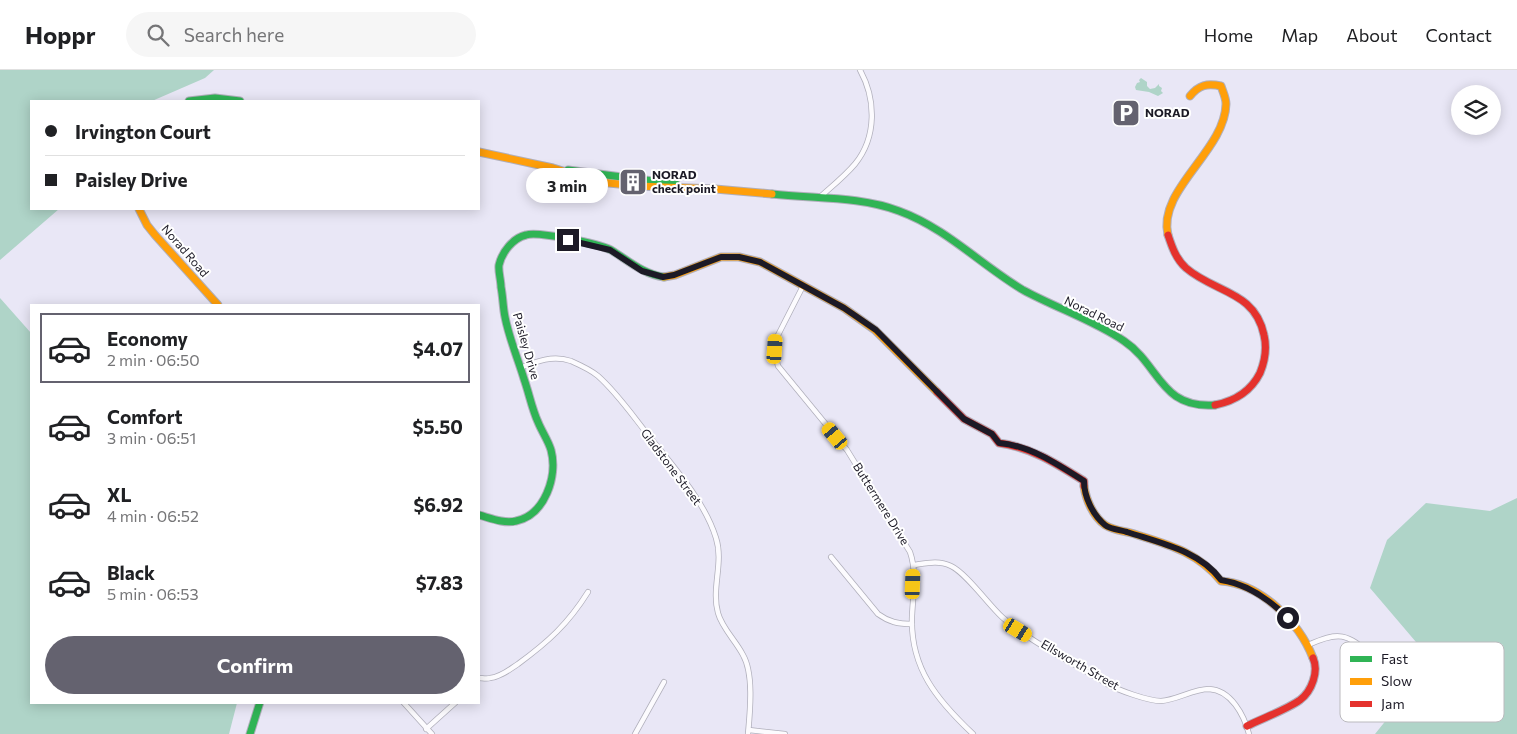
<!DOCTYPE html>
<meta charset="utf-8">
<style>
:root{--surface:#fff;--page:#f6f6f6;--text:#202124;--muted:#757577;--line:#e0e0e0;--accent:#64626f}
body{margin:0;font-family:Commissioner,sans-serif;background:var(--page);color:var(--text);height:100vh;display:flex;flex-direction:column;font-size:19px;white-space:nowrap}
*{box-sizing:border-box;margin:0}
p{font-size:16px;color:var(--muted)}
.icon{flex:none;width:28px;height:28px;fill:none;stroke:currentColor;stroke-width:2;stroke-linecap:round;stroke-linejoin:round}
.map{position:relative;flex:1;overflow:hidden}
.drawer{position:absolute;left:30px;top:234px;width:450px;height:400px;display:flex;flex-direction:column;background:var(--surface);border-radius:0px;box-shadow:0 2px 12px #0003}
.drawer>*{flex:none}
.guide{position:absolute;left:30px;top:30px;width:450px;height:110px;border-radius:0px;box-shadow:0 2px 12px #0003;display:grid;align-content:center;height:110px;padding:0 15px;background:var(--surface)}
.buttons{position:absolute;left:1451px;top:15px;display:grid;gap:10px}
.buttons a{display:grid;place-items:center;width:50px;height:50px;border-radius:50%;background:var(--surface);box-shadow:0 2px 12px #0003;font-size:25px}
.end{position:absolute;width:22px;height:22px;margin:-11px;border:6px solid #1c1a26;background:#fff;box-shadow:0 0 0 2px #fff}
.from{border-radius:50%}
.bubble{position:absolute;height:35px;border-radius:18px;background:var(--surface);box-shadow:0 2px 12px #0003;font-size:16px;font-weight:700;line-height:35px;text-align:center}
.car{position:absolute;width:15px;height:30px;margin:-15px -8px;border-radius:6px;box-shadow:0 0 4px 1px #0007;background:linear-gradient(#f5c518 24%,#345 0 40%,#f5c518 0 76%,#345 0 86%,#f5c518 0)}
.guide b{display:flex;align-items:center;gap:18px;height:48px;font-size:19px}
.guide b+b{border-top:1px solid var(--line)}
.guide i{width:12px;height:12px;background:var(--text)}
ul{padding:9px 0 0;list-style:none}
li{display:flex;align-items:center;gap:15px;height:70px;margin:0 10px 8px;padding:0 5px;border:2px solid transparent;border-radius:0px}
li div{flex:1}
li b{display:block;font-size:19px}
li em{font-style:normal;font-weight:700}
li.selected{border-color:var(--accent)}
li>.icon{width:45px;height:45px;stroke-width:1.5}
.action{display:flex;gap:10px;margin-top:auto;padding:10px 15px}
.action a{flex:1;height:58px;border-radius:30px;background:var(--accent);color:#fff;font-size:20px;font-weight:700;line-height:58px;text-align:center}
header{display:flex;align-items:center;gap:30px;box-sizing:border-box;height:70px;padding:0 25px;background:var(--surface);border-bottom:1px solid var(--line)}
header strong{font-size:24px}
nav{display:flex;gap:28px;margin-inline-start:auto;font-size:18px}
.search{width:350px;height:45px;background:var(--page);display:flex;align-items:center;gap:12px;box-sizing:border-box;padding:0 18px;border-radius:28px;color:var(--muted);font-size:19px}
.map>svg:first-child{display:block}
.green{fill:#afd4c8}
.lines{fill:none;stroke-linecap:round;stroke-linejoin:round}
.street-casing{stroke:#b0afbb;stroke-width:6}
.fast-casing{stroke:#b0afbb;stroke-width:9}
.slow-casing{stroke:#b0afbb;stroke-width:9}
.jam-casing{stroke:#b0afbb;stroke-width:9}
.street{stroke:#fcfbfe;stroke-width:4.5}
.fast{stroke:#30b455;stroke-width:7}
.slow{stroke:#ff9f0a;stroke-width:7}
.jam{stroke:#e5322d;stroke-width:7}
.route{stroke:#1c1a26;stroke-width:6}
.labels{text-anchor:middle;stroke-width:4;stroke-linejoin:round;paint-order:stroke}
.poi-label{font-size:12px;font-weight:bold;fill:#1c1a26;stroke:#fff;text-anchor:start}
.street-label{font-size:12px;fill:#1c1a26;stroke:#fff}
.key{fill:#fff;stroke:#bbbabe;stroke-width:1}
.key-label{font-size:14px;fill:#1c1a26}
</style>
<header>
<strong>Hoppr</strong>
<div class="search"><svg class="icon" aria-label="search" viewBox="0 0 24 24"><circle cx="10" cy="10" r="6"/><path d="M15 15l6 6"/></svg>Search here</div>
<nav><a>Home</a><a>Map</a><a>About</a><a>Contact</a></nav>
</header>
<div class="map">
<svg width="1517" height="664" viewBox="0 0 1517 664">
<rect width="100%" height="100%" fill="#e9e7f6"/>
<!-- green -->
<g class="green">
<polygon points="0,0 214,0 205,8 152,31 31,31 31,139 59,139 0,190"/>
<polygon points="1141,8 1147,12 1147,16 1150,19 1155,18 1159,14 1159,16 1162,18 1161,21 1163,23 1158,26 1149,22 1136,20 1135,17 1137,13 1140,12 1139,10"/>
<polygon points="0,228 31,263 31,632 237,633 229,664 0,664"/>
<polygon points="1517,428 1517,664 1375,664 1416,613 1416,572 1370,518 1387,470 1426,433 1490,441"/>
</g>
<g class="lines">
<defs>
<g id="street">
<path d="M819 128C831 117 844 107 855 94 877 67 876 29 860 0"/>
<path d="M803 216 776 269V288L778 296 847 380 910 482C917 502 913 525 912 546 910 598 937 630 973 664"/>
<path d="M520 298C537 291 553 285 571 291 580 295 591 300 598 306 616 322 630 342 645 361 670 393 704 429 716 468 724 493 711 518 718 543 722 558 736 571 743 585 754 604 750 642 748 664"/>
<path d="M831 487 878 544C889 552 898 554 912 554"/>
<path d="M914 495C927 493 939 490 951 496 966 503 988 534 1002 547 1030 572 1074 593 1107 614 1118 620 1148 631 1161 631 1177 630 1193 619 1209 619 1231 620 1244 645 1249 664"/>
<path d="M1308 575C1339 561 1347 563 1372 586 1378 591 1384 596 1391 599 1399 602 1407 602 1415 602"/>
<path d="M479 608C482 608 487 609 490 608 501 607 510 599 518 594 548 572 568 554 588 522"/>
<polyline points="403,632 432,664"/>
<polyline points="426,659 456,632"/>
<polyline points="749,660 785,664"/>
<polyline points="635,664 664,612"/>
</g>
<g id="fast">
<polyline points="189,31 215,28 240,31"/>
<polyline points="568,100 676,114"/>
<path d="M772 124C814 129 859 126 899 141 946 158 981 195 1023 220 1056 238 1093 250 1124 271 1160 295 1160 339 1215 335"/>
<path d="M479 445C490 448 504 454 516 451 545 445 558 406 551 380 548 370 542 362 538 352 532 339 529 323 524 309 518 289 509 268 505 247 503 238 503 227 501 217 501 210 498 201 499 195 502 182 513 168 526 165 538 161 599 174 611 180 629 191 643 204 664 207"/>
<polyline points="250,664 260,632"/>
</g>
<g id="slow">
<polyline points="479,82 553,98 599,112 638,116 715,119 772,124"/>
<polyline points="139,139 147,155 155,165 218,235"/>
<path d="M1168 165C1157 120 1225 81 1226 34 1226 28 1223 22 1221 16 1207 13 1199 15 1190 26"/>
<polyline points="664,207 675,205 721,187 739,187 760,192 844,238 875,260 937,322"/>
<path d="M1084 416C1086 430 1093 446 1105 455 1113 460 1123 461 1131 463 1166 474 1197 481 1221 511 1261 514 1299 552 1313 588"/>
</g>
<g id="jam">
<path d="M1168 165C1172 177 1176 189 1186 198 1215 223 1255 221 1264 265 1267 278 1265 291 1260 303 1251 321 1235 331 1215 335"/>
<path d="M937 322 964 349 992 364 999 373C1031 377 1057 394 1084 411V416"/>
<path d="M1247 656C1263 648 1286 640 1300 630 1312 621 1319 601 1313 588"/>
</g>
</defs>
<!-- street casing -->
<use href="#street" class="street-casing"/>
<!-- fast casing -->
<use href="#fast" class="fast-casing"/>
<!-- slow casing -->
<use href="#slow" class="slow-casing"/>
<!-- jam casing -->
<use href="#jam" class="jam-casing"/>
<!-- street -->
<use href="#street" class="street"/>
<!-- fast -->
<use href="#fast" class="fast"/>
<!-- slow -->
<use href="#slow" class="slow"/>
<!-- jam -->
<use href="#jam" class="jam"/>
</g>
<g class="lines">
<!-- route -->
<path class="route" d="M568 170 610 180 642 201 663 207 674 205 721 187H739L760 192 844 238 876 260 964 349 992 364 999 373C1029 375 1059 395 1084 411 1084 427 1093 445 1105 455 1110 459 1120 460 1127 462 1160 473 1200 481 1221 510 1247 514 1270 530 1288 548"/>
</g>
<!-- icons -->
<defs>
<symbol id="parking-square" viewBox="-11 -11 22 22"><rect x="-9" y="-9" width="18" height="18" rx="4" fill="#64626f" stroke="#fff"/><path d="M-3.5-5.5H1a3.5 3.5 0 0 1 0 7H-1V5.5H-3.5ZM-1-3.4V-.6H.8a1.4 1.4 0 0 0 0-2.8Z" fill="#fff"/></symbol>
<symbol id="building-square" viewBox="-11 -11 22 22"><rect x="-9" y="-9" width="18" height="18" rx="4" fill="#64626f" stroke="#fff"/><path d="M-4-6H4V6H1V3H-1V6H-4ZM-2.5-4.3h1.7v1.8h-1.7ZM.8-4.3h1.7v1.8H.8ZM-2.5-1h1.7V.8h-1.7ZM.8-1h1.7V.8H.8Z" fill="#fff"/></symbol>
</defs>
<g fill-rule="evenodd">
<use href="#parking-square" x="1110" y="27" width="32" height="32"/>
<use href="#building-square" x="617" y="96" width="32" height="32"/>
</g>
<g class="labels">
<!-- poi labels -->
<g class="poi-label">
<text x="1145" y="47">NORAD</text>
<text x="652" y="109">NORAD<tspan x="652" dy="14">check point</tspan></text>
</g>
<!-- street labels -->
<g class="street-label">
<text transform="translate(185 181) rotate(49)" y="4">Norad Road</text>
<text transform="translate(1094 244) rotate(26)" y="4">Norad Road</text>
<text transform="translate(526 276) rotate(74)" y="4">Paisley Drive</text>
<text transform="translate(671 397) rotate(53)" y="4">Gladstone Street</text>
<text transform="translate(881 434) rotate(58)" y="4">Buttermere Drive</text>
<text transform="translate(1080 595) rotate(30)" y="4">Ellsworth Street</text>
</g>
</g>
<!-- legend -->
<rect x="1340" y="572" width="164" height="80" rx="8" class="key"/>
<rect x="1350" y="586" width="22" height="6" fill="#30b455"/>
<rect x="1350" y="608" width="22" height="7" fill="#ff9f0a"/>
<rect x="1350" y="631" width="22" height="6" fill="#e5322d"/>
<g class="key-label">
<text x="1381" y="594">Fast</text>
<text x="1381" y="616">Slow</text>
<text x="1381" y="639">Jam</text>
</g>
</svg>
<div class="buttons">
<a><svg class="icon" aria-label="layers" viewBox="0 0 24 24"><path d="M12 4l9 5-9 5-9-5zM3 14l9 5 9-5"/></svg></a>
</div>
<i class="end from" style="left:1288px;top:548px"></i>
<i class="end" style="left:568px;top:170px"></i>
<div class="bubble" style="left:526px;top:98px;width:82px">3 min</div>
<i class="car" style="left:775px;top:279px;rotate:4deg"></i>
<i class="car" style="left:835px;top:366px;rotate:320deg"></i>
<i class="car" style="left:913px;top:514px;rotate:2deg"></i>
<i class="car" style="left:1018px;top:560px;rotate:121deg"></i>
<div class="guide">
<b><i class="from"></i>Irvington Court</b>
<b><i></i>Paisley Drive</b>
</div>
<section class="drawer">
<ul>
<li class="selected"><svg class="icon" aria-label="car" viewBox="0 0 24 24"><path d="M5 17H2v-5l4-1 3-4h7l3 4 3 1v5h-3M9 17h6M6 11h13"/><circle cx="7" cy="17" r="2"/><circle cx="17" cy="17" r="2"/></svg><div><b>Economy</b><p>2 min · 06:50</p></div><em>$4.07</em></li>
<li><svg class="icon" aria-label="car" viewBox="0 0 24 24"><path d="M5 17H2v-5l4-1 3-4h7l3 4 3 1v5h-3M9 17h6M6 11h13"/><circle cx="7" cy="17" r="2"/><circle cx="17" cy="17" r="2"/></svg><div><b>Comfort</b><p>3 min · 06:51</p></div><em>$5.50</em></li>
<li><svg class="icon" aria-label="car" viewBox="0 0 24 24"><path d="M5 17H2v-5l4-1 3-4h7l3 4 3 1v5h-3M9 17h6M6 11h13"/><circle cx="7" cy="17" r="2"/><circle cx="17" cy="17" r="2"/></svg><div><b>XL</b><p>4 min · 06:52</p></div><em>$6.92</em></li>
<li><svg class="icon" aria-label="car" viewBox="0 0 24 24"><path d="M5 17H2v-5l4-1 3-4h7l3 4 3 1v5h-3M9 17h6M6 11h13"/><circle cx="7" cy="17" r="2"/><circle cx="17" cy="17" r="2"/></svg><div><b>Black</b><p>5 min · 06:53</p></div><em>$7.83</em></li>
</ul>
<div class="action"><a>Confirm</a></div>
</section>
</div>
